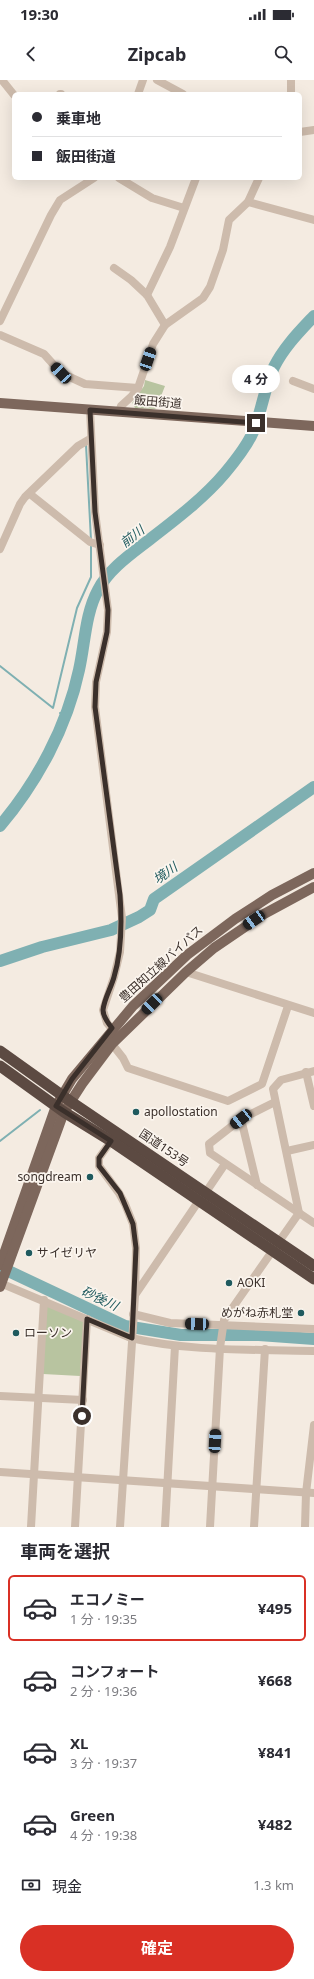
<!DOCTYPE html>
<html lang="ja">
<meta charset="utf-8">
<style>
:root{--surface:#fff;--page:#f7f7f7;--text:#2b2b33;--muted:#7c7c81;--line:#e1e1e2;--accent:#d93025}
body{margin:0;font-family:"Noto Sans","Noto Sans JP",sans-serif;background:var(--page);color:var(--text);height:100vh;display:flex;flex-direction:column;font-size:15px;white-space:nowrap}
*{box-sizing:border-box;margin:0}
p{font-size:13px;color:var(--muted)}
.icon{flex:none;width:22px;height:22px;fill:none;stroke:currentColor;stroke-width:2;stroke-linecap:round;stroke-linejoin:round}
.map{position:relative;height:1447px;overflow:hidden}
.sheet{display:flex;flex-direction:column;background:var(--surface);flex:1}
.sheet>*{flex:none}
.guide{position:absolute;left:12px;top:12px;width:290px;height:88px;border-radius:6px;box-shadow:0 4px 16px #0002;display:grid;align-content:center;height:88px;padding:0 20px;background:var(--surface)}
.end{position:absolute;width:18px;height:18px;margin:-9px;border:5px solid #3b302b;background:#fff;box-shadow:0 0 0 2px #fff}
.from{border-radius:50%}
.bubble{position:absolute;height:28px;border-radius:14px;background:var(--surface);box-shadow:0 4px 16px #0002;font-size:13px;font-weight:700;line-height:28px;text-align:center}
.car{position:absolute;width:12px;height:24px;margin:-12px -6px;border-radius:5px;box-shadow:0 0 3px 1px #0007;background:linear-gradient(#222 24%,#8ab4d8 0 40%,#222 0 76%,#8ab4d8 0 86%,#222 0)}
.guide b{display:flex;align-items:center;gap:14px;height:38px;font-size:15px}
.guide b+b{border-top:1px solid var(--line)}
.guide i{width:10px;height:10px;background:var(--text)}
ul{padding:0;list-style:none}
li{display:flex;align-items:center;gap:12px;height:66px;margin:0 8px 6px;padding:0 12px;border:2px solid transparent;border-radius:6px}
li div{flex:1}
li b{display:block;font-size:15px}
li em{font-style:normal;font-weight:700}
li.selected{border-color:var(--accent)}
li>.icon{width:36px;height:36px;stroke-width:1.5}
h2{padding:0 20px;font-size:18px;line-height:48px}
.pay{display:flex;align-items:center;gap:10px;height:44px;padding:0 20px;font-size:15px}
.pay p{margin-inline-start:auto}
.button{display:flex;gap:8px;margin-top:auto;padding:8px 20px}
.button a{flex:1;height:46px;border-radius:24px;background:var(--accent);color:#fff;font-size:16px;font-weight:700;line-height:46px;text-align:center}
.status{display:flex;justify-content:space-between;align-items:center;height:28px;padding:0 20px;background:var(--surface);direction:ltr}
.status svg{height:11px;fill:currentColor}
header{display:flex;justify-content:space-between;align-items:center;height:52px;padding:0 20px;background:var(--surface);font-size:18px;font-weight:700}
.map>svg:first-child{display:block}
.green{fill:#b8c4a0}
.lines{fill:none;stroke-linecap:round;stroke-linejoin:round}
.stream{stroke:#7fb0b2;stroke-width:2}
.river{stroke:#7fb0b2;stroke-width:12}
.minor{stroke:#cdbbac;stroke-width:8}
.major{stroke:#7d675c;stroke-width:10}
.highway{stroke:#5c4a42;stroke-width:11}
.route{stroke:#3b302b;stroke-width:5}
.poi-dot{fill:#1f5a5e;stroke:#fbf5ee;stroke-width:1.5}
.labels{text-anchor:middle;stroke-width:3.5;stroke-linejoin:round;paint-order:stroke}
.street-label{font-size:12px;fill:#3b302b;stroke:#fbf5ee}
.poi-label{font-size:12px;fill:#3b302b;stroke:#fbf5ee;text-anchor:start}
.water-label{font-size:13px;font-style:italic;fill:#1f5a5e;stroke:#fbf5ee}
</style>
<div class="status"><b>19:30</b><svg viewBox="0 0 49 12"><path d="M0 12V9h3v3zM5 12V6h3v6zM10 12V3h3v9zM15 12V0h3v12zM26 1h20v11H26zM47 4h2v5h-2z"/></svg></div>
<header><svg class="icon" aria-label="back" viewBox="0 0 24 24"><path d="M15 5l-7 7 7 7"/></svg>Zipcab<svg class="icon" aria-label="search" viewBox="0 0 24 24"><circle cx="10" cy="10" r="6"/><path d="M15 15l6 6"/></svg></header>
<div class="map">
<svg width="314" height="1447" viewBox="0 0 314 1447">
<rect width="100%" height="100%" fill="#f4ebe1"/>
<!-- green -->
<g class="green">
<polygon points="145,300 165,306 156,329 135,328 132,323 144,306"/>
<polygon points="46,1225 84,1242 80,1296 43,1294"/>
</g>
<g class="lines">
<!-- stream -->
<g class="stream">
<polyline points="86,365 91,460"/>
<polyline points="0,586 53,628 77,528 91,497 91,464"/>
<polyline points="60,633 66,635"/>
<polyline points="0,1061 40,1030"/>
</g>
<!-- river -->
<g class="river">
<path d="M0 746C37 702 67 647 79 590 85 564 85 534 98 510 109 489 131 474 149 460 175 440 204 418 225 393 235 381 247 366 253 352 262 331 264 308 274 287 284 267 299 252 314 236"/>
<polyline points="0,881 42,867 111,850 139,837 150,830 154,819 314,707"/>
<polyline points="0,1187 125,1246 181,1255 259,1255 314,1259"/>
</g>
<!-- minor -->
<g class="minor">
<polyline points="2,0 14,15"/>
<polyline points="157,0 183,14"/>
<polyline points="60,14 61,14"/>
<polyline points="138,14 143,0"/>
<polyline points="291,14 291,0"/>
<polyline points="300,52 314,50"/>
<polyline points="119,98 152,118 184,128"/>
<polyline points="248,122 314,140"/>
<polyline points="114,188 131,200 147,215 165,245"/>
<polyline points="147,215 170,167 196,98"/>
<polyline points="0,241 51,135 60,120 94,98"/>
<polyline points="0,255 44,274 61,293 85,304 138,308"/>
<polyline points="293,301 314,309"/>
<polyline points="90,330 95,432 108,530 107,552 96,602 95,627 122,838 120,872 114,897 103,930 107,943 112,949"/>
<polyline points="119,332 121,326 132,316 138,308 153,264 165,245 203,218 210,207 223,170 229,140 248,122 259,98"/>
<polyline points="30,414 90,462 100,465"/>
<polyline points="0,469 20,424 25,417 78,366 90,359"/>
<polyline points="186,892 314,933"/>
<polyline points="112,964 123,978 128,988 228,1021 262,1004 288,926"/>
<polyline points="306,992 314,1026"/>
<polyline points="275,1022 241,1039 209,1064 210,1073 314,1143"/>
<polyline points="241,1039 257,1105"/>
<polyline points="111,1061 99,1078 99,1086 119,1113 125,1124 133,1144 136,1168 135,1216 120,1447"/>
<polyline points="287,1071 314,1065"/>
<polyline points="206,1112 225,1084"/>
<path d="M0 1203 131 1258C191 1272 253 1269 314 1271"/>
<polyline points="135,1215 198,1122"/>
<polyline points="133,1234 170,1243 314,1249"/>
<polyline points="0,1316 83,1320"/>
<polyline points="0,1392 314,1413"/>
<polyline points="31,1447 44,1220"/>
<polyline points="75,1447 87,1239"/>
<polyline points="165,1447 175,1266"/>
<polyline points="210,1447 220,1268 224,1240 299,1133 273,1009 281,1000 314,991"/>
<polyline points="254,1447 265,1269"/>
<polyline points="305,1447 306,1413 314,1345"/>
</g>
<!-- major -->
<g class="major">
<polyline points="0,323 314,346"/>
<polyline points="0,1185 56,1026 72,999 133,926 187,875 235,839 272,815 314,793"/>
<polyline points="0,1207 64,1032 82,1004 112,964 186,892 214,868 264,834 314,807"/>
</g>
<!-- highway -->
<g class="highway">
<polyline points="0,971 70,1021 314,1186"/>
<polyline points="0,986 64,1032 111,1061 314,1199"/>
</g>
</g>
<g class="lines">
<!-- route -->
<path class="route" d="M82 1336 87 1239 132 1258 136 1168 133 1144 120 1113 99 1086V1078L111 1061 56 1026 72 999 112 948C108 943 103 937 103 930 104 919 111 908 114 897 122 871 122 843 120 815L95 627 96 602 107 552 108 530 95 432 90 330 256 343"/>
</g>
<!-- markers -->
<g class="poi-dot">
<circle cx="136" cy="1032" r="4"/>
<circle cx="90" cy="1097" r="4"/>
<circle cx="29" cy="1173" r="4"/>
<circle cx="229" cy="1203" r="4"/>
<circle cx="301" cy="1233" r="4"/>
<circle cx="16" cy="1253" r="4"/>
</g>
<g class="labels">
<!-- street labels -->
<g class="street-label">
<text transform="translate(158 322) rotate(5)" y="4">飯田街道</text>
<text transform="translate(161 884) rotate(-42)" y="4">豊田知立線バイパス</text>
<text transform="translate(164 1068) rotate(34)" y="4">国道153号</text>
</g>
<!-- poi labels -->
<g class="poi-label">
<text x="144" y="1036">apollostation</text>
<text x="82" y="1101" text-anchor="end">songdream</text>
<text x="37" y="1177">サイゼリヤ</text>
<text x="237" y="1207">AOKI</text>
<text x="293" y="1237" text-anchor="end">めがね赤札堂</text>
<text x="24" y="1257">ローソン</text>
</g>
<!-- water labels -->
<g class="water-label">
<text transform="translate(132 456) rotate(-38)" y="5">前川</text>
<text transform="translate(165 793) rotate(-35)" y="5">境川</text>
<text transform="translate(100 1218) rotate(25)" y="5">砂後川</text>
</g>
</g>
</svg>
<i class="end from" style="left:82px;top:1336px"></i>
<i class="end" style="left:256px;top:343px"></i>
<div class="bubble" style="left:232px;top:285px;width:48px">4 分</div>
<i class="car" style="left:148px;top:279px;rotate:19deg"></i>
<i class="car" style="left:61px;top:293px;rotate:317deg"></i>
<i class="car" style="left:254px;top:840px;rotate:235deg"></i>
<i class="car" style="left:152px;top:924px;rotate:225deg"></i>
<i class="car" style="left:241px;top:1039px;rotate:232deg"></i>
<i class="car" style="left:197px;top:1244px;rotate:272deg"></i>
<i class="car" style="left:215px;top:1361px;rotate:3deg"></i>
<div class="guide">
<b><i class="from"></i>乗車地</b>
<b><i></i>飯田街道</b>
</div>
</div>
<section class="sheet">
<h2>車両を選択</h2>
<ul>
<li class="selected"><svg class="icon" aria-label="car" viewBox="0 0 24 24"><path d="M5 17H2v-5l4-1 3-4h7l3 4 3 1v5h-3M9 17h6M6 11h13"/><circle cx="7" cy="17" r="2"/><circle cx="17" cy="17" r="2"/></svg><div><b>エコノミー</b><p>1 分 · 19:35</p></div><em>¥495</em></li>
<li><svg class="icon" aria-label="car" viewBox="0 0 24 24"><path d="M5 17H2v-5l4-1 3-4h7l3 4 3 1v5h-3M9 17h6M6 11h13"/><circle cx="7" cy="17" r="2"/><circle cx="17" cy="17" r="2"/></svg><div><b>コンフォート</b><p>2 分 · 19:36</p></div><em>¥668</em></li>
<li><svg class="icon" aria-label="car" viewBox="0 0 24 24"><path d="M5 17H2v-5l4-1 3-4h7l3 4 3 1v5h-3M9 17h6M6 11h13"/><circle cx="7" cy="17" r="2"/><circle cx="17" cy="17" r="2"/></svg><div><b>XL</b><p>3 分 · 19:37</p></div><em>¥841</em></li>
<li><svg class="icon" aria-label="car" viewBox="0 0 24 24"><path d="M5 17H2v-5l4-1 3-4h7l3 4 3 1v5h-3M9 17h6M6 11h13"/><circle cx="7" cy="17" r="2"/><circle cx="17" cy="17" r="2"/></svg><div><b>Green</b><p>4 分 · 19:38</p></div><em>¥482</em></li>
</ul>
<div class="pay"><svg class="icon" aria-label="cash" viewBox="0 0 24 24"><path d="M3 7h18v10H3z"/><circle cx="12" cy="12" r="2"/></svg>現金<p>1.3 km</p></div>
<div class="button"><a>確定</a></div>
</section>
